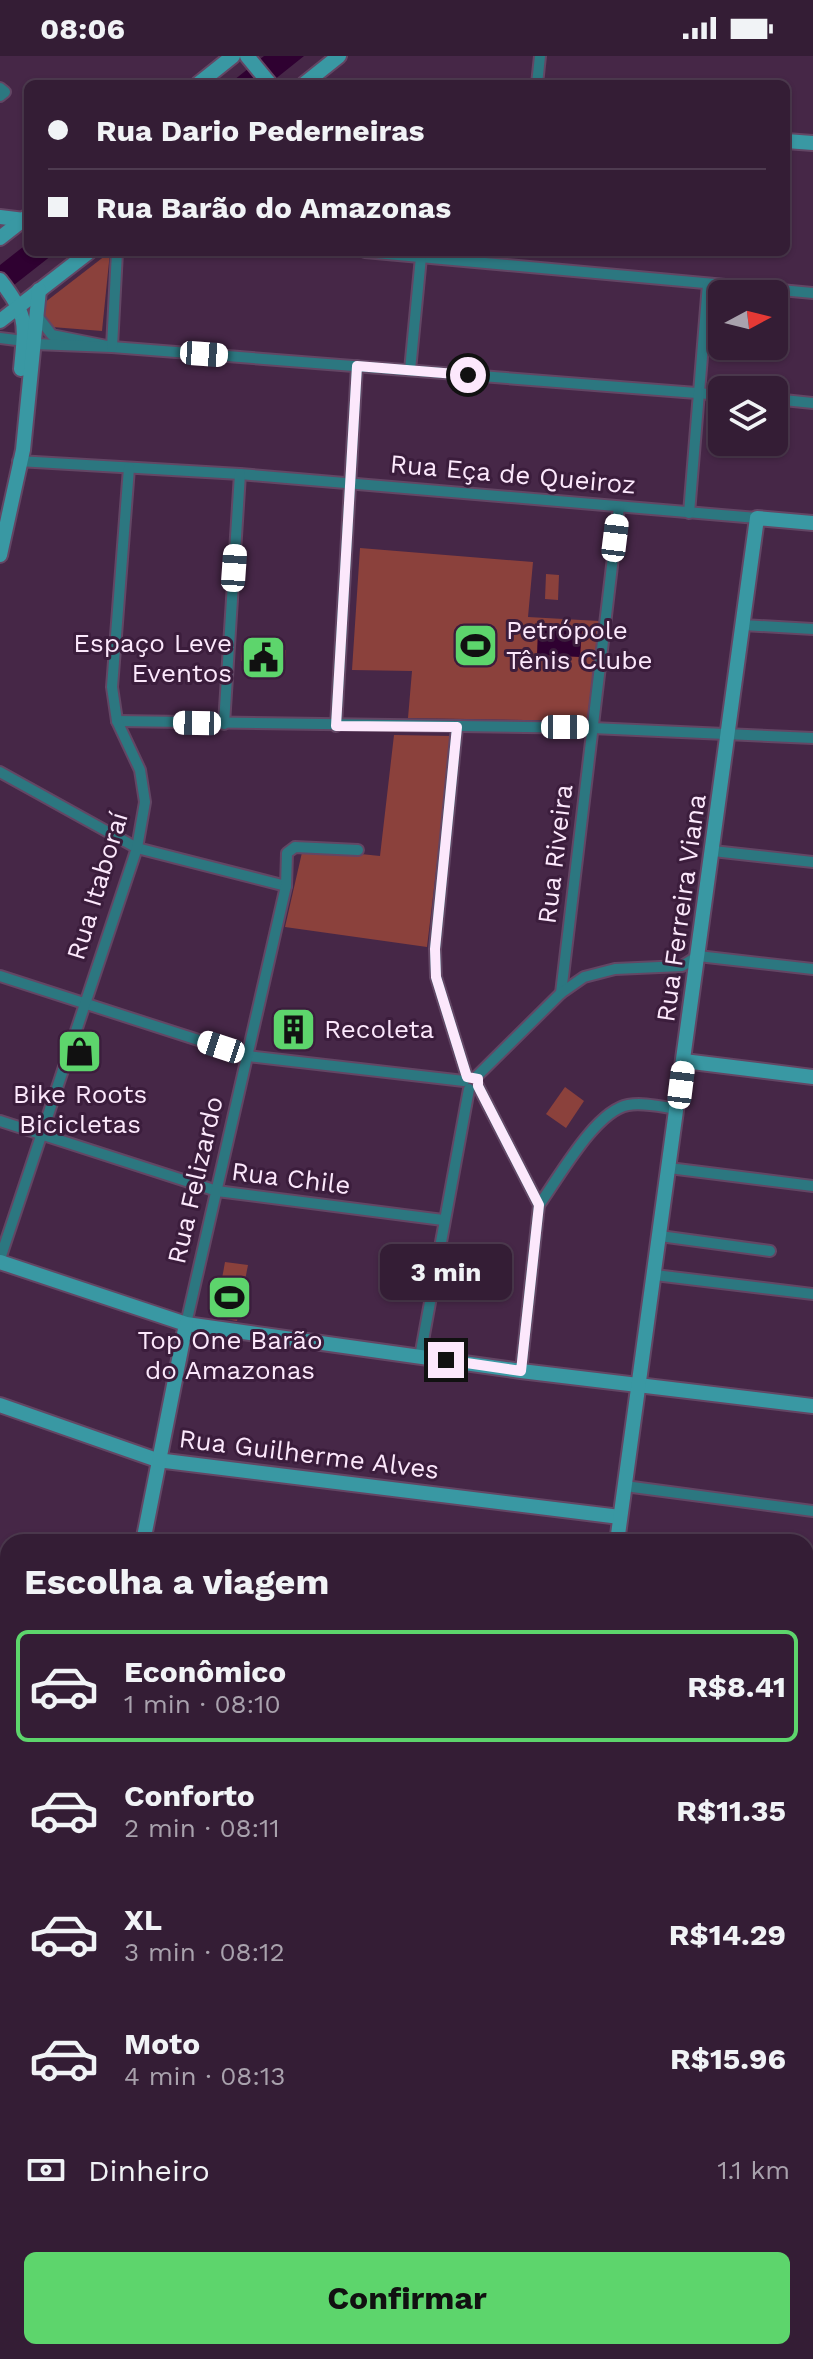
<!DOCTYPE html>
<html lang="pt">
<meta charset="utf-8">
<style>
:root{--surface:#341d35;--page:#3f2a41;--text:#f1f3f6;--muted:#a9a2ad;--line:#4e3b50;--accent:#5dd56c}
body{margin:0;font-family:"Work Sans",sans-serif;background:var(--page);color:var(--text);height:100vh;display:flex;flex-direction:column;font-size:30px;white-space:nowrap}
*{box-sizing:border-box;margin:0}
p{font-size:26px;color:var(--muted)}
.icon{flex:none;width:44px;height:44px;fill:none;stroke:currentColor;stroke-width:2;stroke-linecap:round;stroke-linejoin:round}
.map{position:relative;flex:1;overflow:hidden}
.drawer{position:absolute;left:0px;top:1478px;width:814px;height:826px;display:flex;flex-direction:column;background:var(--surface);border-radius:24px 24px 0 0;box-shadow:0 2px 6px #0004,0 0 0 2px var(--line)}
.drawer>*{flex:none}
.banner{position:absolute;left:24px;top:24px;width:766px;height:176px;border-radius:12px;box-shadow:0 2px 6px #0004,0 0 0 2px var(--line);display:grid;align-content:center;height:176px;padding:0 24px;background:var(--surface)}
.needle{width:52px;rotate:83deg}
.buttons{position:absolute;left:708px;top:224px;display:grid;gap:16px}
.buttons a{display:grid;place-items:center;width:80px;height:80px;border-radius:12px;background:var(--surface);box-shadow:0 2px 6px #0004,0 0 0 2px var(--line);font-size:40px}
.end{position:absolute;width:36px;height:36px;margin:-18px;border:10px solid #fce8fc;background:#111;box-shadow:0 0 0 4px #111}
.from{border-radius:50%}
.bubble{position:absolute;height:56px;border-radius:12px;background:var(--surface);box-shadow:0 2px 6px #0004,0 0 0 2px var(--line);font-size:26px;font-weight:700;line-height:56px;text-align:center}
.car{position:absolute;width:24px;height:48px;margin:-24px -12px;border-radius:10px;box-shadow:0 0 6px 2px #0007;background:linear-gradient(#fff 24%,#345 0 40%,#fff 0 76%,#345 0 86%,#fff 0)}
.banner b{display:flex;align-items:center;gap:28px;height:76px;font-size:30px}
.banner b+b{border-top:2px solid var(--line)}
.banner i{width:20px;height:20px;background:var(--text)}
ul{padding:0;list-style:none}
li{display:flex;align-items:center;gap:24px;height:112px;margin:0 16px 12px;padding:0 8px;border:4px solid transparent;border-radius:12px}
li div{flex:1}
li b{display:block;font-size:30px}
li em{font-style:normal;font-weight:700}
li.current{border-color:var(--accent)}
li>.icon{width:72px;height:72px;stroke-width:1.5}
h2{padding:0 24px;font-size:36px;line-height:96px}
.pay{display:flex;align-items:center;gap:20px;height:88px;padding:0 24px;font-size:30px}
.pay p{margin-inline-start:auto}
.cta{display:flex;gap:16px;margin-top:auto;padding:16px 24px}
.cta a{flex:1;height:92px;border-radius:12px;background:var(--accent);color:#111;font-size:32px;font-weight:700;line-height:92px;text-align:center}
.status{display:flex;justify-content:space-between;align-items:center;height:56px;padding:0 40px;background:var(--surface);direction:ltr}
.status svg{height:22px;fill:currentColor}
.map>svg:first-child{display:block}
.green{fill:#8b413c}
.water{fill:#2f0131}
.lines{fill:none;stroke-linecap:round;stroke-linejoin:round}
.street-casing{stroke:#634664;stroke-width:14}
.secondary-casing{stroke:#634664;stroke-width:18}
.primary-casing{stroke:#634664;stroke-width:20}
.street{stroke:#2c7780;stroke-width:10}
.secondary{stroke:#3998a3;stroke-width:14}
.primary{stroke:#2cb3c2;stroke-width:16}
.route{stroke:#fce8fc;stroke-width:10}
.labels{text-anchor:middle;stroke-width:6;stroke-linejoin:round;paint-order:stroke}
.street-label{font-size:26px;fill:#fce8fc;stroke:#3b1d3c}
.poi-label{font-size:26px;fill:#fce8fc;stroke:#3b1d3c;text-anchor:start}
</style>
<div class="status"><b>08:06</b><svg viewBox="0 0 49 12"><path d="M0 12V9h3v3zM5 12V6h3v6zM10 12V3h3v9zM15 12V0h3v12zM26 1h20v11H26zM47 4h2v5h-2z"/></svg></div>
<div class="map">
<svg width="813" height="2303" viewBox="0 0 813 2303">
<rect width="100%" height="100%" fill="#462747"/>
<!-- green -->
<g class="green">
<polygon points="110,196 102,275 52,271 43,259 44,247"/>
<polygon points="360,492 533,506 528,561 599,565 587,665 408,662 412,615 352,614"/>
<polygon points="546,518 559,519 558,544 545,543"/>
<polygon points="242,592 286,594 285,607 241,605"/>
<polygon points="394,679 452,680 427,891 285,871 303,792 380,800"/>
<polygon points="565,1031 584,1045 566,1072 546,1058"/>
<polygon points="225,1206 248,1209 237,1265 215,1261"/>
<polygon points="813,1568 813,1710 806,1710 806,1569"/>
<polygon points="6,2009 8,2296 634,2296 635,2301 551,2299 550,2303 0,2303 0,2040"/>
<polygon points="723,2296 769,2296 792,2303 719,2303"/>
</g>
<!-- water -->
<g class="water">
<polygon points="264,0 304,0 269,28 229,28"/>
<polygon points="28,187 28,196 56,196 0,240 0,209"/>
<polygon points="538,572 582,574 580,601 537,599"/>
</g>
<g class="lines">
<defs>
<g id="street">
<polyline points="537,28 540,0"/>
<polyline points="0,32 5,36 0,40"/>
<polyline points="365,196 813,237"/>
<polyline points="38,261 52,279 107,290"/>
<polyline points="0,282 24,285"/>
<polyline points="34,288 112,291 722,339"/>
<polyline points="112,291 117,196"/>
<polyline points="410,314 421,201"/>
<polyline points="774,343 813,347"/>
<polyline points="18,405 240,418 757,462"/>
<polyline points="689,457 708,228"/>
<polyline points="743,569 813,573"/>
<polyline points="117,665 592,672 813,682"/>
<polyline points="224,668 240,418"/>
<polyline points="336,670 357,310"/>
<polyline points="457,671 435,893 436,921 467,1021"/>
<polyline points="0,716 137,792 286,830"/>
<polyline points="713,795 813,806"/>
<polyline points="0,920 248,1000 464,1025"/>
<polyline points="561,937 619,451"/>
<polyline points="476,1021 561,937 584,921 615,913 682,910 698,900 813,913"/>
<polyline points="478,1030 539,1149 521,1315"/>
<polyline points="0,1065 217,1135 443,1164"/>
<polyline points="669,1112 813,1130"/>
<path d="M539 1149C558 1123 595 1055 628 1049 644 1046 662 1051 678 1053"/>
<polyline points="660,1180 770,1195"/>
<polyline points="0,1203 137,792 145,746 140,714 117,665 112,631 129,412"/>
<polyline points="655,1219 813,1238"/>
<polyline points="186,1268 286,830 287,797 295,791 358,794"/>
<polyline points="420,1301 469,1033"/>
<polyline points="625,1430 813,1455"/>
<polyline points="0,1602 8,1604"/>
<polyline points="806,1711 813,1711"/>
<polyline points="806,1931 813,1929"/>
</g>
<g id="secondary">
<polyline points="247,0 270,28"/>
<polyline points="198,28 233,0"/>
<polyline points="304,28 339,0"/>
<polyline points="786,85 813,87"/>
<polyline points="0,161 24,164"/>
<polyline points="0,182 28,160"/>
<path d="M0 224C29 261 25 268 21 313"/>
<polyline points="0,265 89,196"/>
<polyline points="0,499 23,394 39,234"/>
<polyline points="684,1005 813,1021"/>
<polyline points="0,1206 186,1268 521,1315 813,1350"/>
<polyline points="0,1349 157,1404 620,1461"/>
<polyline points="143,1486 186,1268"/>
<polyline points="617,1486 757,462 813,467"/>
<polyline points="806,1561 813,1560"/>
<polyline points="0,1986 8,1948"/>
<polyline points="806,2169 813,2170"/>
<polyline points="646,2296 647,2303"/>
</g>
<g id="primary">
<polyline points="0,1977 8,1979"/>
<polyline points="0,2001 8,2004"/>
<polyline points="806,2267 813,2270"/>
<polyline points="798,2296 813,2301"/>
<polyline points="702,2303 705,2296"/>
</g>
</defs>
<!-- street casing -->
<use href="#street" class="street-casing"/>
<!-- secondary casing -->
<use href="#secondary" class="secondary-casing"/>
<!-- primary casing -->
<use href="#primary" class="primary-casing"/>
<!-- street -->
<use href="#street" class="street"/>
<!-- secondary -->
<use href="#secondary" class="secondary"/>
<!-- primary -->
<use href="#primary" class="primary"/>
</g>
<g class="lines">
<!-- route -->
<polyline class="route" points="446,1304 521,1315 539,1149 478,1030 478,1023 467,1021 436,921 435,893 457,671 336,670 357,310 468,319"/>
</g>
<!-- icons -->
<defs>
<symbol id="stadium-square" viewBox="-11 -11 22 22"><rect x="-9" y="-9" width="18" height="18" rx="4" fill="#5dd56c" stroke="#3b1d3c"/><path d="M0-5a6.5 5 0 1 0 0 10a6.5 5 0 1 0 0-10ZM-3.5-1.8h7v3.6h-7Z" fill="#111"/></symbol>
<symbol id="civic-square" viewBox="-11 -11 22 22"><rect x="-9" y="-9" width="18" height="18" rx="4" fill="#5dd56c" stroke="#3b1d3c"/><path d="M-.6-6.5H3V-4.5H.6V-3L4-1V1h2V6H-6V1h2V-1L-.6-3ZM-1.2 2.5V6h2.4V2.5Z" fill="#111"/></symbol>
<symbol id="building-square" viewBox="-11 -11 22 22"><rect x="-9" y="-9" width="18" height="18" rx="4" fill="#5dd56c" stroke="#3b1d3c"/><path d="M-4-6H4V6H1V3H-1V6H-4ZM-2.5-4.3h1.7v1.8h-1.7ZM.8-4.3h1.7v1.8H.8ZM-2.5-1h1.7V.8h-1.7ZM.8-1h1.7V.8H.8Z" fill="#111"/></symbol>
<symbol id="shop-square" viewBox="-11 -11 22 22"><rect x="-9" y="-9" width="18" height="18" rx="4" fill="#5dd56c" stroke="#3b1d3c"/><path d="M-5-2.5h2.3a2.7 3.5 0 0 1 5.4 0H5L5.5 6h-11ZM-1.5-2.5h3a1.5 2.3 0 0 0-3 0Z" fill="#111"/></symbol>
</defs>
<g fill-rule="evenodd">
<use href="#stadium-square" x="450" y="564" width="51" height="51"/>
<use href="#civic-square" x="238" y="576" width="51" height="51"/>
<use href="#building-square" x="268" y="948" width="51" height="51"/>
<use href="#shop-square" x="54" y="970" width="51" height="51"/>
<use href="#stadium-square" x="204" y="1216" width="51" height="51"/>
</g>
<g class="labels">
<!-- street labels -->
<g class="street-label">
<text transform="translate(513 418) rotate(5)" y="9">Rua Eça de Queiroz</text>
<text transform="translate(555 798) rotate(-83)" y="9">Rua Riveira</text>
<text transform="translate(97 830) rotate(-73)" y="9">Rua Itaboraí</text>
<text transform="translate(681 852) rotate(-82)" y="9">Rua Ferreira Viana</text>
<text transform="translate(291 1122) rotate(7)" y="9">Rua Chile</text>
<text transform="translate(195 1124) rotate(-77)" y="9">Rua Felizardo</text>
<text transform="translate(309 1398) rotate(7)" y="9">Rua Guilherme Alves</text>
</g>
<!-- poi labels -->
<g class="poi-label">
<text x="506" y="583">Petrópole<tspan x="506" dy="30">Tênis Clube</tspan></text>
<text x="232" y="596" text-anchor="end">Espaço Leve<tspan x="232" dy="30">Eventos</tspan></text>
<text x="324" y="982">Recoleta</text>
<text x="80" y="1047" text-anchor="middle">Bike Roots<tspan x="80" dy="30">Bicicletas</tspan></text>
<text x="230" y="1293" text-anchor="middle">Top One Barão<tspan x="230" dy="30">do Amazonas</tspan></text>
</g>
</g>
</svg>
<div class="buttons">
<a><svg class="needle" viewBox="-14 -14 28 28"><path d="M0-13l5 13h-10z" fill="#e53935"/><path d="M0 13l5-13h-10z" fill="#a9a2ad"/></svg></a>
<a><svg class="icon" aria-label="layers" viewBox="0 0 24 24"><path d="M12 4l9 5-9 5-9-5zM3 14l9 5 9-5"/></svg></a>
</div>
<i class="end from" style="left:468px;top:319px"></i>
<i class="end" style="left:446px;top:1304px"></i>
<div class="bubble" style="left:380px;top:1188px;width:132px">3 min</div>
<i class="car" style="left:204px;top:298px;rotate:94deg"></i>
<i class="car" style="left:615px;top:482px;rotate:7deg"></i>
<i class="car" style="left:234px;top:512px;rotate:4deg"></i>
<i class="car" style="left:197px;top:667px;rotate:271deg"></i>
<i class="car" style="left:565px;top:671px;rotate:90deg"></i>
<i class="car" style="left:221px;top:991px;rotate:288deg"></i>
<i class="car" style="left:681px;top:1029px;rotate:7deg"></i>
<div class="banner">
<b><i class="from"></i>Rua Dario Pederneiras</b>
<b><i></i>Rua Barão do Amazonas</b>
</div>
<section class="drawer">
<h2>Escolha a viagem</h2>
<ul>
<li class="current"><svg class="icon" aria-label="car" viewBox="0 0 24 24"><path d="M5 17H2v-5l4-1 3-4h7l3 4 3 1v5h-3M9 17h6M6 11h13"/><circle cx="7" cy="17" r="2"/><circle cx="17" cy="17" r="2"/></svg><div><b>Econômico</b><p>1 min · 08:10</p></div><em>R$8.41</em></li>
<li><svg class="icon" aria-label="car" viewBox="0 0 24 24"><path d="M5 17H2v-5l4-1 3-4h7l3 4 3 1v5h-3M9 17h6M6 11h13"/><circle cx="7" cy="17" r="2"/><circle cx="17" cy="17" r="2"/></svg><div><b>Conforto</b><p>2 min · 08:11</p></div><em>R$11.35</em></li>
<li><svg class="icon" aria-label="car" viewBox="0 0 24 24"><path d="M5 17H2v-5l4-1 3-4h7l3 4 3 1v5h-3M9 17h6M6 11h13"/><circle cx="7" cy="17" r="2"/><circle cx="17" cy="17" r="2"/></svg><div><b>XL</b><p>3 min · 08:12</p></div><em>R$14.29</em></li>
<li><svg class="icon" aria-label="car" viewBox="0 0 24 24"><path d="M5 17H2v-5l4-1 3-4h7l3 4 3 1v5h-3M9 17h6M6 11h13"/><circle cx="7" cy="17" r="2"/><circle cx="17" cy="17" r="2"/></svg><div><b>Moto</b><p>4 min · 08:13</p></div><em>R$15.96</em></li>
</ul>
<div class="pay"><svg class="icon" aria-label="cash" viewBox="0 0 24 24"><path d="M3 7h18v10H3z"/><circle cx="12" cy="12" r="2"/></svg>Dinheiro<p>1.1 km</p></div>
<div class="cta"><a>Confirmar</a></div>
</section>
</div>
